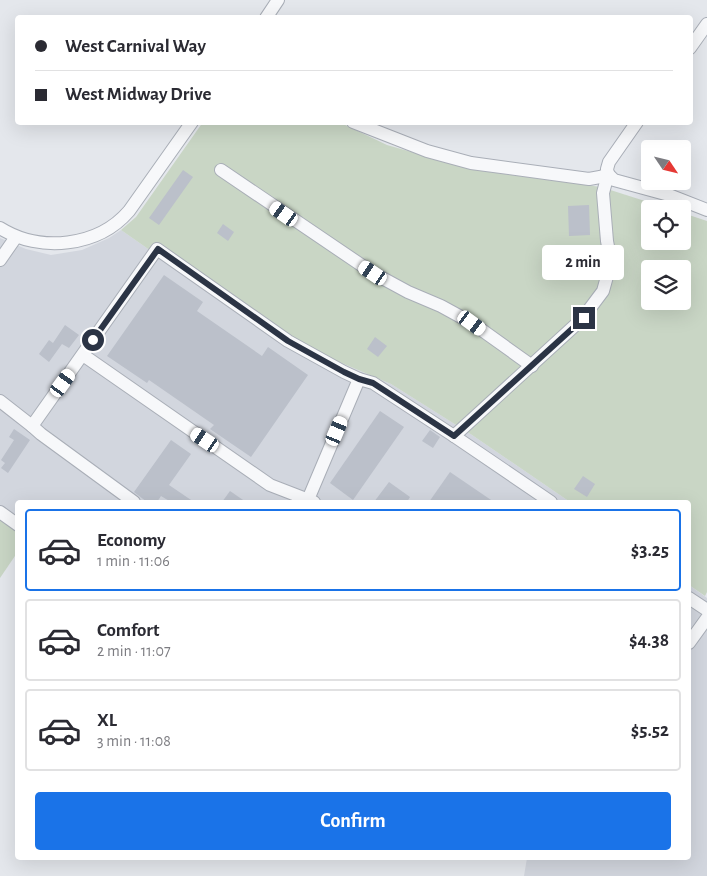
<!DOCTYPE html>
<meta charset="utf-8">
<style>
:root{--surface:#fff;--page:#f2f2f3;--text:#2b2b33;--muted:#7c7c81;--line:#e1e1e2;--accent:#1a73e8}
body{margin:0;font-family:"Alegreya Sans",sans-serif;background:var(--page);color:var(--text);height:100vh;display:flex;flex-direction:column;font-size:19px;white-space:nowrap}
*{box-sizing:border-box;margin:0}
p{font-size:16px;color:var(--muted)}
.icon{flex:none;width:28px;height:28px;fill:none;stroke:currentColor;stroke-width:2;stroke-linecap:round;stroke-linejoin:round}
.map{position:relative;flex:1;overflow:hidden}
.drawer{position:absolute;left:15px;top:500px;width:676px;height:360px;display:flex;flex-direction:column;background:var(--surface);border-radius:5px;box-shadow:0 5px 20px #0002}
.drawer>*{flex:none}
.top-card{position:absolute;left:15px;top:15px;width:678px;height:110px;border-radius:5px;box-shadow:0 5px 20px #0002;display:grid;align-content:center;height:110px;padding:0 20px;background:var(--surface)}
.needle{width:32px;rotate:125deg}
.tools{position:absolute;left:641px;top:140px;display:grid;gap:10px}
.tools a{display:grid;place-items:center;width:50px;height:50px;border-radius:5px;background:var(--surface);box-shadow:0 5px 20px #0002;font-size:25px}
.end{position:absolute;width:22px;height:22px;margin:-11px;border:6px solid #2b3445;background:#fff;box-shadow:0 0 0 2px #fff}
.from{border-radius:50%}
.bubble{position:absolute;height:35px;border-radius:5px;background:var(--surface);box-shadow:0 5px 20px #0002;font-size:16px;font-weight:700;line-height:35px;text-align:center}
.car{position:absolute;width:15px;height:30px;margin:-15px -8px;border-radius:6px;box-shadow:0 0 4px 1px #0007;background:linear-gradient(#fff 24%,#345 0 40%,#fff 0 76%,#345 0 86%,#fff 0)}
.top-card b{display:flex;align-items:center;gap:18px;height:48px;font-size:19px}
.top-card b+b{border-top:1px solid var(--line)}
.top-card i{width:12px;height:12px;background:var(--text)}
ul{padding:9px 0 0;list-style:none}
li{display:flex;align-items:center;gap:15px;height:82px;margin:0 10px 8px;padding:0 10px;border:2px solid var(--line);border-radius:5px}
li div{flex:1}
li b{display:block;font-size:19px}
li em{font-style:normal;font-weight:700}
li.active{border-color:var(--accent)}
li>.icon{width:45px;height:45px;stroke-width:1.5}
.button{display:flex;gap:10px;margin-top:auto;padding:10px 20px}
.button a{flex:1;height:58px;border-radius:5px;background:var(--accent);color:#fff;font-size:20px;font-weight:700;line-height:58px;text-align:center}
.map>svg:first-child{display:block}
.built{fill:#d2d6de}
.green{fill:#c9d6c5;fill-rule:evenodd}
.building{fill:#bbc0ca}
.lines{fill:none;stroke-linecap:round;stroke-linejoin:round}
.minor-casing{stroke:#a9aeb7;stroke-width:14}
.minor{stroke:#f7f8fa;stroke-width:12}
.route{stroke:#2b3445;stroke-width:6}
</style>
<div class="map">
<svg width="707" height="876" viewBox="0 0 707 876">
<rect width="100%" height="100%" fill="#e4e7ec"/>
<!-- built -->
<g class="built">
<polygon points="121,230 264,330 391,384 472,435 570,502 18,502 17,525 0,513 0,238 26,249 51,255 82,250 109,238"/>
<polygon points="689,585 707,598 707,876 524,876 527,858 689,858"/>
</g>
<!-- green -->
<g class="green">
<path d="M203 122 341 123 387 145 475 170 601 187 670 209H650V241H682L683 213 707 221V592L705 596 689 585V502H570L472 435 391 384 264 330 121 230 136 217ZM650 269H682V301H650Z"/>
<polygon points="0,513 18,525 17,553 0,578"/>
</g>
<!-- building -->
<g class="building">
<polygon points="183,170 193,177 159,225 149,218"/>
<polygon points="589,205 590,235 569,236 568,206"/>
<polygon points="223,224 234,232 228,241 217,233"/>
<polygon points="164,275 203,302 197,311 262,356 268,347 308,375 251,457 210,429 214,425 149,380 147,383 107,356"/>
<polygon points="65,325 79,335 69,348 62,344 49,362 39,354 49,340 53,343"/>
<polygon points="375,337 387,346 378,357 367,349"/>
<polygon points="380,411 404,427 353,500 330,483"/>
<polygon points="14,429 30,440 8,473 1,468 5,463 1,460 14,440 9,437"/>
<polygon points="430,430 440,437 433,448 422,441"/>
<polygon points="171,440 191,454 169,485 194,502 171,502 161,496 157,502 147,502 134,492"/>
<polygon points="450,472 494,502 429,502"/>
<polygon points="583,476 595,484 587,497 574,489"/>
<polygon points="389,482 410,497 407,502 374,502"/>
<polygon points="230,491 246,502 222,502"/>
</g>
<g class="lines">
<defs>
<g id="minor">
<polyline points="266,18 278,0"/>
<polyline points="690,48 707,24"/>
<polyline points="353,122 427,151 471,163 589,179 600,177 608,174 614,180 669,195 707,210"/>
<polyline points="221,170 373,273 408,292 441,306 472,323 532,366"/>
<path d="M0 228C40 253 98 247 129 211L192 122"/>
<polyline points="0,260 16,237"/>
<polyline points="83,355 270,485 314,502"/>
<polyline points="0,401 32,426 41,434 134,502"/>
<polyline points="32,426 157,249 288,341 344,372 359,379 373,383 454,436 551,502"/>
<polyline points="454,436 582,319 603,291 611,262 607,241 603,193 608,174 607,169 609,162 637,122"/>
<polyline points="307,502 359,379"/>
<polyline points="0,512 18,525"/>
<polyline points="689,598 707,610"/>
<polyline points="689,643 707,618"/>
</g>
</defs>
<!-- minor casing -->
<use href="#minor" class="minor-casing"/>
<!-- minor -->
<use href="#minor" class="minor"/>
</g>
<g class="lines">
<!-- route -->
<polyline class="route" points="93,340 158,249 288,341 344,372 359,379 373,383 454,436 584,318"/>
</g>
</svg>
<div class="tools">
<a><svg class="needle" viewBox="-14 -14 28 28"><path d="M0-13l5 13h-10z" fill="#e53935"/><path d="M0 13l5-13h-10z" fill="#7c7c81"/></svg></a>
<a><svg class="icon" aria-label="locate" viewBox="0 0 24 24"><circle cx="12" cy="12" r="6"/><path d="M12 2v4M12 18v4M2 12h4M18 12h4"/></svg></a>
<a><svg class="icon" aria-label="layers" viewBox="0 0 24 24"><path d="M12 4l9 5-9 5-9-5zM3 14l9 5 9-5"/></svg></a>
</div>
<i class="end from" style="left:93px;top:340px"></i>
<i class="end" style="left:584px;top:318px"></i>
<div class="bubble" style="left:542px;top:245px;width:82px">2 min</div>
<i class="car" style="left:284px;top:214px;rotate:305deg"></i>
<i class="car" style="left:373px;top:273px;rotate:304deg"></i>
<i class="car" style="left:472px;top:323px;rotate:126deg"></i>
<i class="car" style="left:63px;top:383px;rotate:36deg"></i>
<i class="car" style="left:337px;top:431px;rotate:23deg"></i>
<i class="car" style="left:205px;top:440px;rotate:304deg"></i>
<div class="top-card">
<b><i class="from"></i>West Carnival Way</b>
<b><i></i>West Midway Drive</b>
</div>
<section class="drawer">
<ul>
<li class="active"><svg class="icon" aria-label="car" viewBox="0 0 24 24"><path d="M5 17H2v-5l4-1 3-4h7l3 4 3 1v5h-3M9 17h6M6 11h13"/><circle cx="7" cy="17" r="2"/><circle cx="17" cy="17" r="2"/></svg><div><b>Economy</b><p>1 min · 11:06</p></div><em>$3.25</em></li>
<li><svg class="icon" aria-label="car" viewBox="0 0 24 24"><path d="M5 17H2v-5l4-1 3-4h7l3 4 3 1v5h-3M9 17h6M6 11h13"/><circle cx="7" cy="17" r="2"/><circle cx="17" cy="17" r="2"/></svg><div><b>Comfort</b><p>2 min · 11:07</p></div><em>$4.38</em></li>
<li><svg class="icon" aria-label="car" viewBox="0 0 24 24"><path d="M5 17H2v-5l4-1 3-4h7l3 4 3 1v5h-3M9 17h6M6 11h13"/><circle cx="7" cy="17" r="2"/><circle cx="17" cy="17" r="2"/></svg><div><b>XL</b><p>3 min · 11:08</p></div><em>$5.52</em></li>
</ul>
<div class="button"><a>Confirm</a></div>
</section>
</div>
